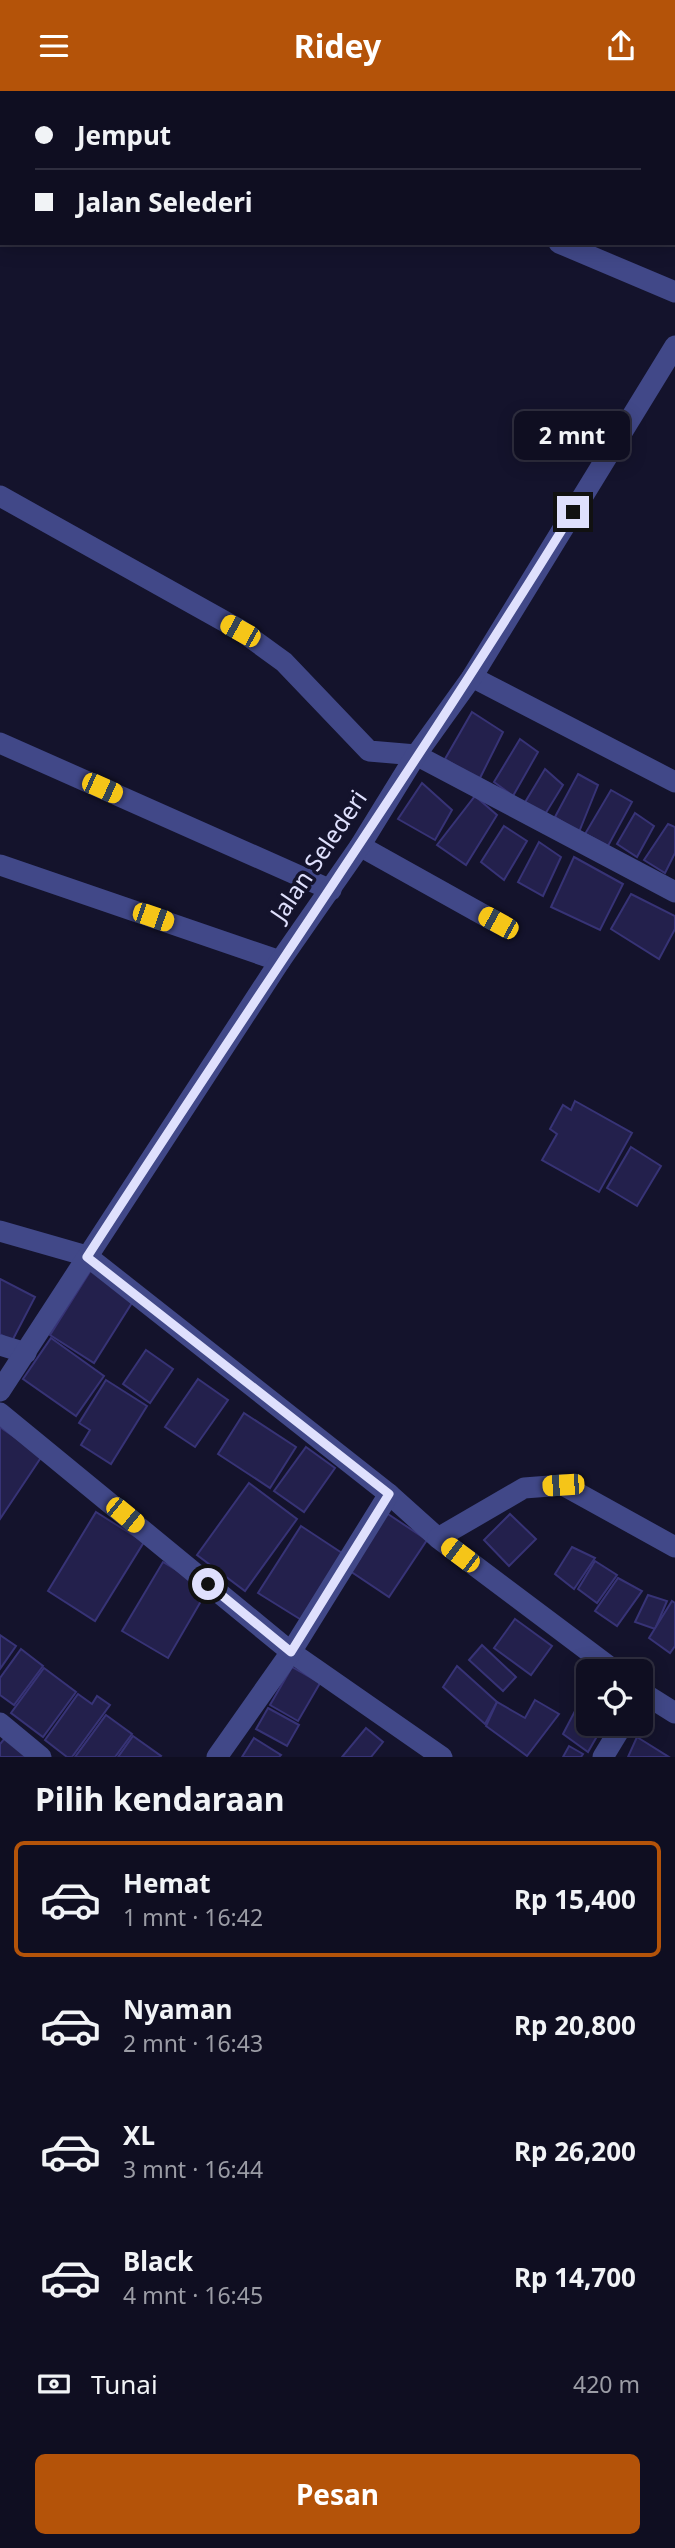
<!DOCTYPE html>
<html lang="id">
<meta charset="utf-8">
<style>
:root{--surface:#0f0e21;--page:#1d1c2e;--text:#f1f3f6;--muted:#9b9ca5;--line:#2f2e3f;--accent:#b45309}
body{margin:0;font-family:"Noto Sans",sans-serif;background:var(--page);color:var(--text);height:100vh;display:flex;flex-direction:column;font-size:26px;white-space:nowrap}
*{box-sizing:border-box;margin:0}
p{font-size:23px;color:var(--muted)}
.icon{flex:none;width:38px;height:38px;fill:none;stroke:currentColor;stroke-width:2;stroke-linecap:round;stroke-linejoin:round}
.map{position:relative;height:1666px;overflow:hidden}
.side{display:flex;flex-direction:column;background:var(--surface);flex:1}
.side>*{flex:none}
.hud{position:absolute;left:0px;top:0px;width:676px;height:154px;box-shadow:0 4px 18px #0003,0 0 0 2px var(--line);display:grid;align-content:center;height:154px;padding:0 35px;background:var(--surface)}
.tools{position:absolute;left:576px;top:1568px;display:grid;gap:14px}
.tools a{display:grid;place-items:center;width:77px;height:77px;border-radius:10px;background:var(--surface);box-shadow:0 4px 18px #0003,0 0 0 2px var(--line);font-size:35px}
.end{position:absolute;width:32px;height:32px;margin:-16px;border:9px solid #dfe0fd;background:#111;box-shadow:0 0 0 4px #111}
.from{border-radius:50%}
.bubble{position:absolute;height:49px;border-radius:10px;background:var(--surface);box-shadow:0 4px 18px #0003,0 0 0 2px var(--line);font-size:23px;font-weight:700;line-height:49px;text-align:center}
.car{position:absolute;width:21px;height:42px;margin:-21px -10px;border-radius:9px;box-shadow:0 0 5px 2px #0007;background:linear-gradient(#f5c518 24%,#345 0 40%,#f5c518 0 76%,#345 0 86%,#f5c518 0)}
.hud b{display:flex;align-items:center;gap:24px;height:66px;font-size:26px}
.hud b+b{border-top:2px solid var(--line)}
.hud i{width:18px;height:18px;background:var(--text)}
ul{padding:0;list-style:none}
li{display:flex;align-items:center;gap:21px;height:116px;margin:0 14px 10px;padding:0 21px;border:4px solid transparent;border-radius:10px}
li div{flex:1}
li b{display:block;font-size:26px}
li em{font-style:normal;font-weight:700}
li.current{border-color:var(--accent)}
li>.icon{width:63px;height:63px;stroke-width:1.5}
h2{padding:0 35px;font-size:32px;line-height:84px}
.pay{display:flex;align-items:center;gap:18px;height:77px;padding:0 35px;font-size:26px}
.pay p{margin-inline-start:auto}
.primary-button{display:flex;gap:14px;margin-top:auto;padding:14px 35px}
.primary-button a{flex:1;height:80px;border-radius:10px;background:var(--accent);color:#fff;font-size:28px;font-weight:700;line-height:80px;text-align:center}
header{display:flex;justify-content:space-between;align-items:center;height:91px;padding:0 35px;background:var(--accent);color:#fff;font-size:32px;font-weight:700}
.map>svg:first-child{display:block}
.building{fill:#23204c;stroke:#373376;stroke-width:2}
.lines{fill:none;stroke-linecap:round;stroke-linejoin:round}
.minor{stroke:#414888;stroke-width:21}
.route{stroke:#dfe0fd;stroke-width:9}
.labels{text-anchor:middle;stroke-width:7;stroke-linejoin:round;paint-order:stroke}
.street-label{font-size:24px;fill:#dfe0fd;stroke:#14132c}
</style>
<header><svg class="icon" aria-label="menu" viewBox="0 0 24 24"><path d="M4 6h16M4 12h16M4 18h16"/></svg>Ridey<svg class="icon" aria-label="share" viewBox="0 0 24 24"><path d="M12 15V3M7 8l5-5 5 5M5 13v7h14v-7"/></svg></header>
<div class="map">
<svg width="675" height="1666" viewBox="0 0 675 1666">
<rect width="100%" height="100%" fill="#14132c"/>
<!-- building -->
<g class="building">
<polygon points="472,621 503,641 479,689 445,668"/>
<polygon points="520,648 538,661 513,705 494,691"/>
<polygon points="545,678 563,694 544,725 524,713"/>
<polygon points="578,683 598,694 579,741 555,726"/>
<polygon points="422,692 452,719 435,749 398,728"/>
<polygon points="611,699 632,711 608,755 585,743"/>
<polygon points="475,705 497,724 466,774 437,754"/>
<polygon points="635,722 654,735 637,766 617,753"/>
<polygon points="668,733 675,736 675,762 665,782 644,769"/>
<polygon points="504,735 527,750 504,789 481,771"/>
<polygon points="539,751 561,766 543,805 518,791"/>
<polygon points="574,766 623,793 600,839 551,816"/>
<polygon points="631,803 675,825 675,838 659,868 611,838"/>
<polygon points="575,1010 632,1042 599,1101 542,1069 557,1043 550,1038 563,1014 571,1019"/>
<polygon points="631,1056 661,1075 637,1115 607,1097"/>
<polygon points="91,1179 135,1207 94,1272 50,1244"/>
<polygon points="0,1188 35,1206 12,1250 0,1243"/>
<polygon points="51,1247 104,1285 76,1325 23,1288"/>
<polygon points="146,1259 173,1278 150,1312 123,1293"/>
<polygon points="198,1288 228,1309 195,1356 165,1336"/>
<polygon points="106,1289 147,1315 111,1373 81,1354 90,1339 79,1332"/>
<polygon points="244,1322 296,1356 270,1397 218,1363"/>
<polygon points="0,1336 42,1365 0,1428"/>
<polygon points="306,1356 335,1377 304,1421 274,1400"/>
<polygon points="249,1392 297,1428 245,1500 197,1464"/>
<polygon points="96,1421 144,1451 95,1530 48,1500"/>
<polygon points="385,1421 427,1449 389,1506 347,1478"/>
<polygon points="510,1423 536,1448 509,1475 484,1449"/>
<polygon points="301,1435 345,1464 303,1530 258,1502"/>
<polygon points="572,1456 595,1467 574,1498 555,1483"/>
<polygon points="595,1470 617,1484 597,1512 578,1498"/>
<polygon points="163,1471 208,1498 168,1567 122,1540"/>
<polygon points="618,1487 642,1500 617,1535 595,1520"/>
<polygon points="648,1504 667,1510 655,1538 635,1531"/>
<polygon points="672,1510 675,1512 675,1555 670,1562 649,1547"/>
<polygon points="515,1528 552,1555 531,1584 494,1557"/>
<polygon points="0,1544 16,1555 0,1578"/>
<polygon points="482,1554 516,1586 503,1600 469,1569"/>
<polygon points="21,1558 43,1575 14,1614 0,1604 0,1587"/>
<polygon points="457,1575 497,1611 485,1633 443,1596"/>
<polygon points="292,1576 320,1592 298,1630 270,1614"/>
<polygon points="44,1577 76,1601 43,1646 11,1622"/>
<polygon points="78,1603 92,1613 97,1605 110,1614 72,1666 67,1666 45,1649"/>
<polygon points="535,1609 559,1623 527,1665 486,1635 497,1611 525,1627"/>
<polygon points="268,1617 299,1634 287,1655 256,1638"/>
<polygon points="576,1618 588,1624 588,1633 604,1633 588,1661 563,1643"/>
<polygon points="106,1624 132,1643 115,1666 75,1666"/>
<polygon points="366,1637 383,1651 371,1666 342,1666"/>
<polygon points="9,1642 39,1666 0,1666 0,1653"/>
<polygon points="133,1645 161,1665 160,1666 118,1666"/>
<polygon points="637,1646 669,1666 628,1666"/>
<polygon points="254,1647 281,1664 279,1666 242,1666"/>
<polygon points="569,1655 583,1663 581,1666 563,1666"/>
</g>
<g class="lines">
<!-- minor -->
<g class="minor">
<polyline points="249,2 249,0"/>
<polyline points="559,152 675,201"/>
<polyline points="0,405 240,539 284,571 369,660 416,664 675,801"/>
<polyline points="472,586 675,691"/>
<polyline points="0,652 331,799"/>
<polyline points="360,755 498,832"/>
<polyline points="0,774 280,870"/>
<polyline points="0,1140 87,1165 389,1403 438,1447 615,1580"/>
<polyline points="0,1254 26,1262"/>
<polyline points="0,1300 280,870 360,755 416,664 472,586 675,255"/>
<polyline points="0,1322 291,1561 442,1666"/>
<polyline points="438,1447 524,1397 563,1394 675,1456"/>
<polyline points="640,1600 675,1622"/>
<polyline points="0,1632 41,1666"/>
<polyline points="217,1666 291,1561 389,1403"/>
<polyline points="603,1666 623,1633"/>
</g>
</g>
<g class="lines">
<!-- route -->
<path class="route" d="M208 1493 291 1561 389 1403 87 1166C248 916 418 673 573 421"/>
</g>
<g class="labels">
<!-- street labels -->
<g class="street-label">
<text transform="translate(319 765) rotate(-56)" y="8">Jalan Selederi</text>
</g>
</g>
</svg>
<div class="tools">
<a><svg class="icon" aria-label="locate" viewBox="0 0 24 24"><circle cx="12" cy="12" r="6"/><path d="M12 2v4M12 18v4M2 12h4M18 12h4"/></svg></a>
</div>
<i class="end from" style="left:208px;top:1493px"></i>
<i class="end" style="left:573px;top:421px"></i>
<div class="bubble" style="left:514px;top:320px;width:116px">2 mnt</div>
<i class="car" style="left:240px;top:540px;rotate:299deg"></i>
<i class="car" style="left:102px;top:697px;rotate:114deg"></i>
<i class="car" style="left:153px;top:826px;rotate:109deg"></i>
<i class="car" style="left:498px;top:832px;rotate:299deg"></i>
<i class="car" style="left:563px;top:1394px;rotate:266deg"></i>
<i class="car" style="left:125px;top:1424px;rotate:129deg"></i>
<i class="car" style="left:460px;top:1464px;rotate:307deg"></i>
<div class="hud">
<b><i class="from"></i>Jemput</b>
<b><i></i>Jalan Selederi</b>
</div>
</div>
<section class="side">
<h2>Pilih kendaraan</h2>
<ul>
<li class="current"><svg class="icon" aria-label="car" viewBox="0 0 24 24"><path d="M5 17H2v-5l4-1 3-4h7l3 4 3 1v5h-3M9 17h6M6 11h13"/><circle cx="7" cy="17" r="2"/><circle cx="17" cy="17" r="2"/></svg><div><b>Hemat</b><p>1 mnt · 16:42</p></div><em>Rp 15,400</em></li>
<li><svg class="icon" aria-label="car" viewBox="0 0 24 24"><path d="M5 17H2v-5l4-1 3-4h7l3 4 3 1v5h-3M9 17h6M6 11h13"/><circle cx="7" cy="17" r="2"/><circle cx="17" cy="17" r="2"/></svg><div><b>Nyaman</b><p>2 mnt · 16:43</p></div><em>Rp 20,800</em></li>
<li><svg class="icon" aria-label="car" viewBox="0 0 24 24"><path d="M5 17H2v-5l4-1 3-4h7l3 4 3 1v5h-3M9 17h6M6 11h13"/><circle cx="7" cy="17" r="2"/><circle cx="17" cy="17" r="2"/></svg><div><b>XL</b><p>3 mnt · 16:44</p></div><em>Rp 26,200</em></li>
<li><svg class="icon" aria-label="car" viewBox="0 0 24 24"><path d="M5 17H2v-5l4-1 3-4h7l3 4 3 1v5h-3M9 17h6M6 11h13"/><circle cx="7" cy="17" r="2"/><circle cx="17" cy="17" r="2"/></svg><div><b>Black</b><p>4 mnt · 16:45</p></div><em>Rp 14,700</em></li>
</ul>
<div class="pay"><svg class="icon" aria-label="cash" viewBox="0 0 24 24"><path d="M3 7h18v10H3z"/><circle cx="12" cy="12" r="2"/></svg>Tunai<p>420 m</p></div>
<div class="primary-button"><a>Pesan</a></div>
</section>
